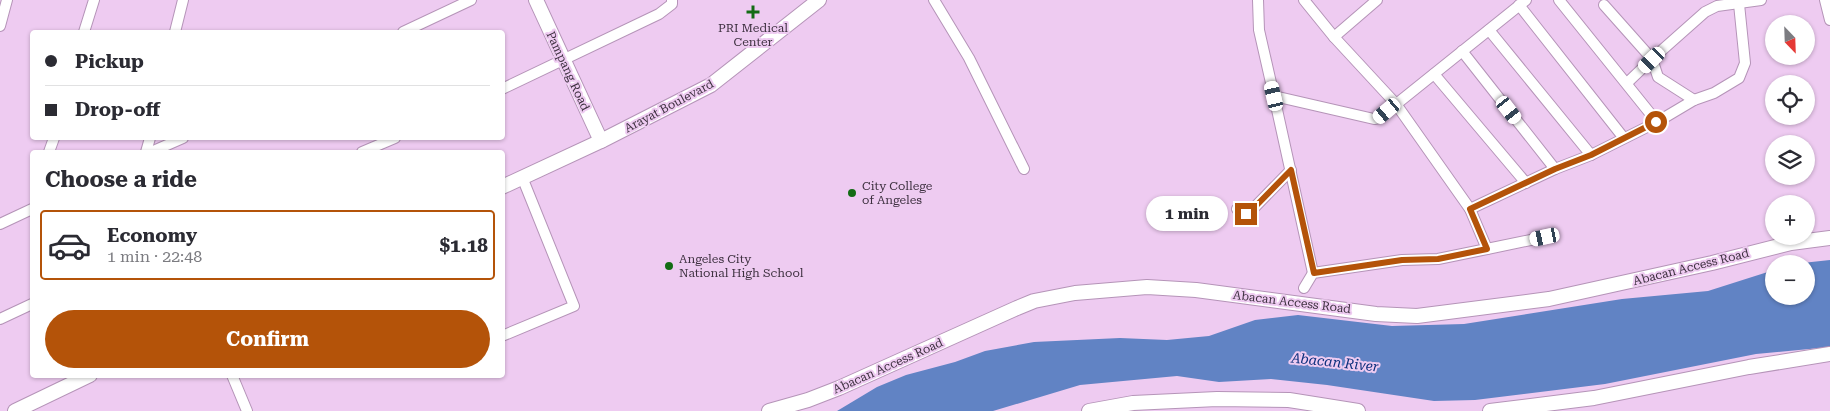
<!DOCTYPE html>
<meta charset="utf-8">
<style>
:root{--surface:#fff;--page:#f7f7f7;--text:#2b2b33;--muted:#7c7c81;--line:#e1e1e2;--accent:#b45309}
body{margin:0;font-family:"Roboto Serif",serif;background:var(--page);color:var(--text);height:100vh;display:flex;flex-direction:column;font-size:19px;white-space:nowrap}
*{box-sizing:border-box;margin:0}
p{font-size:16px;color:var(--muted)}
.icon{flex:none;width:28px;height:28px;fill:none;stroke:currentColor;stroke-width:2;stroke-linecap:round;stroke-linejoin:round}
.map{position:relative;flex:1;overflow:hidden}
.drawer{position:absolute;left:30px;top:150px;width:475px;height:228px;display:flex;flex-direction:column;background:var(--surface);border-radius:5px;box-shadow:0 1px 4px #0004}
.drawer>*{flex:none}
.hud{position:absolute;left:30px;top:30px;width:475px;height:110px;border-radius:5px;box-shadow:0 1px 4px #0004;display:grid;align-content:center;height:110px;padding:0 15px;background:var(--surface)}
.needle{width:32px;rotate:157deg}
.tools{position:absolute;left:1765px;top:15px;display:grid;gap:10px}
.tools a{display:grid;place-items:center;width:50px;height:50px;border-radius:50%;background:var(--surface);box-shadow:0 1px 4px #0004;font-size:25px}
.end{position:absolute;width:22px;height:22px;margin:-11px;border:6px solid #b45309;background:#fff;box-shadow:0 0 0 2px #fff}
.from{border-radius:50%}
.bubble{position:absolute;height:35px;border-radius:18px;background:var(--surface);box-shadow:0 1px 4px #0004;font-size:16px;font-weight:700;line-height:35px;text-align:center}
.car{position:absolute;width:15px;height:30px;margin:-15px -8px;border-radius:6px;box-shadow:0 0 4px 1px #0007;background:linear-gradient(#fff 24%,#345 0 40%,#fff 0 76%,#345 0 86%,#fff 0)}
.hud b{display:flex;align-items:center;gap:18px;height:48px;font-size:19px}
.hud b+b{border-top:1px solid var(--line)}
.hud i{width:12px;height:12px;background:var(--text)}
ul{padding:0;list-style:none}
li{display:flex;align-items:center;gap:15px;height:70px;margin:0 10px 8px;padding:0 5px;border:2px solid var(--line);border-radius:5px}
li div{flex:1}
li b{display:block;font-size:19px}
li em{font-style:normal;font-weight:700}
li.selected{border-color:var(--accent)}
li>.icon{width:45px;height:45px;stroke-width:1.5}
h2{padding:0 15px;font-size:22px;line-height:60px}
.button{display:flex;gap:10px;margin-top:auto;padding:10px 15px}
.button a{flex:1;height:58px;border-radius:30px;background:var(--accent);color:#fff;font-size:20px;font-weight:700;line-height:58px;text-align:center}
.map>svg:first-child{display:block}
.water{fill:#6183c4}
.lines{fill:none;stroke-linecap:round;stroke-linejoin:round}
.street-casing{stroke:#b594b8;stroke-width:12}
.secondary-casing{stroke:#b594b8;stroke-width:16}
.street{stroke:#fff;stroke-width:10}
.secondary{stroke:#fff;stroke-width:14}
.route{stroke:#b45309;stroke-width:6}
.poi-dot{fill:#136b14;stroke:#eecbf1;stroke-width:2}
.labels{text-anchor:middle;stroke-width:4;stroke-linejoin:round;paint-order:stroke}
.poi-label{font-size:12px;fill:#3e3140;stroke:#eecbf1;text-anchor:start}
.street-label{font-size:12px;fill:#3e3140;stroke:#eecbf1}
.water-label{font-size:14px;font-style:italic;fill:#0c2f7c;stroke:#eecbf1}
</style>
<div class="map">
<svg width="1830" height="411" viewBox="0 0 1830 411">
<rect width="100%" height="100%" fill="#eecbf1"/>
<!-- water -->
<polygon class="water" points="1830,260 1830,347 1756,354 1605,384 1475,400 1434,401 1327,385 1271,379 1219,382 1177,376 1080,385 993,411 837,411 877,387 906,375 955,362 985,351 1034,342 1120,338 1167,340 1209,336 1255,320 1298,315 1392,326 1464,324 1622,299 1708,291 1774,270 1774,296 1806,296 1806,264 1793,264"/>
<g class="lines">
<defs>
<g id="street">
<polyline points="934,0 969,58 1024,169"/>
<polyline points="1258,0 1259,30 1274,96 1374,119 1379,118 1526,0"/>
<polyline points="1304,0 1334,37 1396,104 1470,209 1487,249 1545,237"/>
<polyline points="1825,0 1830,20"/>
<polyline points="1519,5 1623,137"/>
<polyline points="1604,5 1652,59 1705,12 1717,6 1761,0"/>
<polyline points="0,26 7,0"/>
<polyline points="1489,30 1591,155"/>
<polyline points="84,32 94,0"/>
<polyline points="175,32 183,0"/>
<polyline points="403,32 471,0"/>
<polyline points="1334,37 1377,0"/>
<polyline points="1462,51 1555,169"/>
<polyline points="1434,74 1526,183"/>
<polyline points="1627,83 1652,59 1658,77 1694,100"/>
<polyline points="502,89 659,14 672,4 672,0"/>
<polyline points="1274,96 1313,273"/>
<polyline points="1657,122 1694,100 1714,93 1739,78 1745,63 1739,4"/>
<polyline points="49,152 54,138"/>
<polyline points="146,152 150,138"/>
<polyline points="151,152 183,138"/>
<polyline points="362,152 395,138"/>
<polyline points="1237,209 1246,214 1249,213 1291,170"/>
<polyline points="1470,209 1555,169 1591,155 1657,122 1559,0"/>
<polyline points="0,224 32,209"/>
<polyline points="1304,288 1313,273 1402,260 1438,259 1487,249"/>
<polyline points="0,319 32,304"/>
<polyline points="502,336 574,306 522,177"/>
<polyline points="232,375 247,411"/>
</g>
<g id="secondary">
<polyline points="536,0 601,141"/>
<polyline points="502,187 601,141 711,85 819,0"/>
<polyline points="15,411 90,375"/>
<polyline points="769,411 808,400 839,388 1017,308 1034,301 1075,293 1147,287 1196,290 1376,314 1417,316 1549,299 1712,263 1791,243 1830,238"/>
<polyline points="1089,411 1133,403 1217,399 1289,400 1358,411"/>
<polyline points="1490,411 1594,398 1749,367 1830,354"/>
</g>
</defs>
<!-- street casing -->
<use href="#street" class="street-casing"/>
<!-- secondary casing -->
<use href="#secondary" class="secondary-casing"/>
<!-- street -->
<use href="#street" class="street"/>
<!-- secondary -->
<use href="#secondary" class="secondary"/>
</g>
<g class="lines">
<!-- route -->
<polyline class="route" points="1246,214 1249,213 1291,170 1314,273 1402,260 1438,259 1487,249 1470,209 1555,169 1591,155 1656,122"/>
</g>
<!-- markers -->
<g class="poi-dot">
<path d="M750.5 4.5h5v5h5v5h-5v5h-5v-5h-5v-5h5z"/>
<circle cx="852" cy="193" r="5"/>
<circle cx="669" cy="266" r="5"/>
</g>
<g class="labels">
<!-- poi labels -->
<g class="poi-label">
<text x="753" y="32" text-anchor="middle">PRI Medical<tspan x="753" dy="14">Center</tspan></text>
<text x="862" y="190">City College<tspan x="862" dy="14">of Angeles</tspan></text>
<text x="679" y="263">Angeles City<tspan x="679" dy="14">National High School</tspan></text>
</g>
<!-- street labels -->
<g class="street-label">
<text transform="translate(568 71) rotate(65)" y="4">Pampang Road</text>
<text transform="translate(669 106) rotate(-28)" y="4">Arayat Boulevard</text>
<text transform="translate(1691 267) rotate(-14)" y="4">Abacan Access Road</text>
<text transform="translate(1292 302) rotate(7)" y="4">Abacan Access Road</text>
<text transform="translate(888 366) rotate(-24)" y="4">Abacan Access Road</text>
</g>
<!-- water labels -->
<g class="water-label">
<text transform="translate(1335 362) rotate(6)" y="5">Abacan River</text>
</g>
</g>
</svg>
<div class="tools">
<a><svg class="needle" viewBox="-14 -14 28 28"><path d="M0-13l5 13h-10z" fill="#e53935"/><path d="M0 13l5-13h-10z" fill="#7c7c81"/></svg></a>
<a><svg class="icon" aria-label="locate" viewBox="0 0 24 24"><circle cx="12" cy="12" r="6"/><path d="M12 2v4M12 18v4M2 12h4M18 12h4"/></svg></a>
<a><svg class="icon" aria-label="layers" viewBox="0 0 24 24"><path d="M12 4l9 5-9 5-9-5zM3 14l9 5 9-5"/></svg></a>
<a>+</a>
<a>−</a>
</div>
<i class="end from" style="left:1656px;top:122px"></i>
<i class="end" style="left:1246px;top:214px"></i>
<div class="bubble" style="left:1146px;top:196px;width:82px">1 min</div>
<i class="car" style="left:1652px;top:60px;rotate:226deg"></i>
<i class="car" style="left:1274px;top:96px;rotate:347deg"></i>
<i class="car" style="left:1509px;top:110px;rotate:142deg"></i>
<i class="car" style="left:1387px;top:111px;rotate:230deg"></i>
<i class="car" style="left:1545px;top:237px;rotate:258deg"></i>
<div class="hud">
<b><i class="from"></i>Pickup</b>
<b><i></i>Drop-off</b>
</div>
<section class="drawer">
<h2>Choose a ride</h2>
<ul>
<li class="selected"><svg class="icon" aria-label="car" viewBox="0 0 24 24"><path d="M5 17H2v-5l4-1 3-4h7l3 4 3 1v5h-3M9 17h6M6 11h13"/><circle cx="7" cy="17" r="2"/><circle cx="17" cy="17" r="2"/></svg><div><b>Economy</b><p>1 min · 22:48</p></div><em>$1.18</em></li>
</ul>
<div class="button"><a>Confirm</a></div>
</section>
</div>
